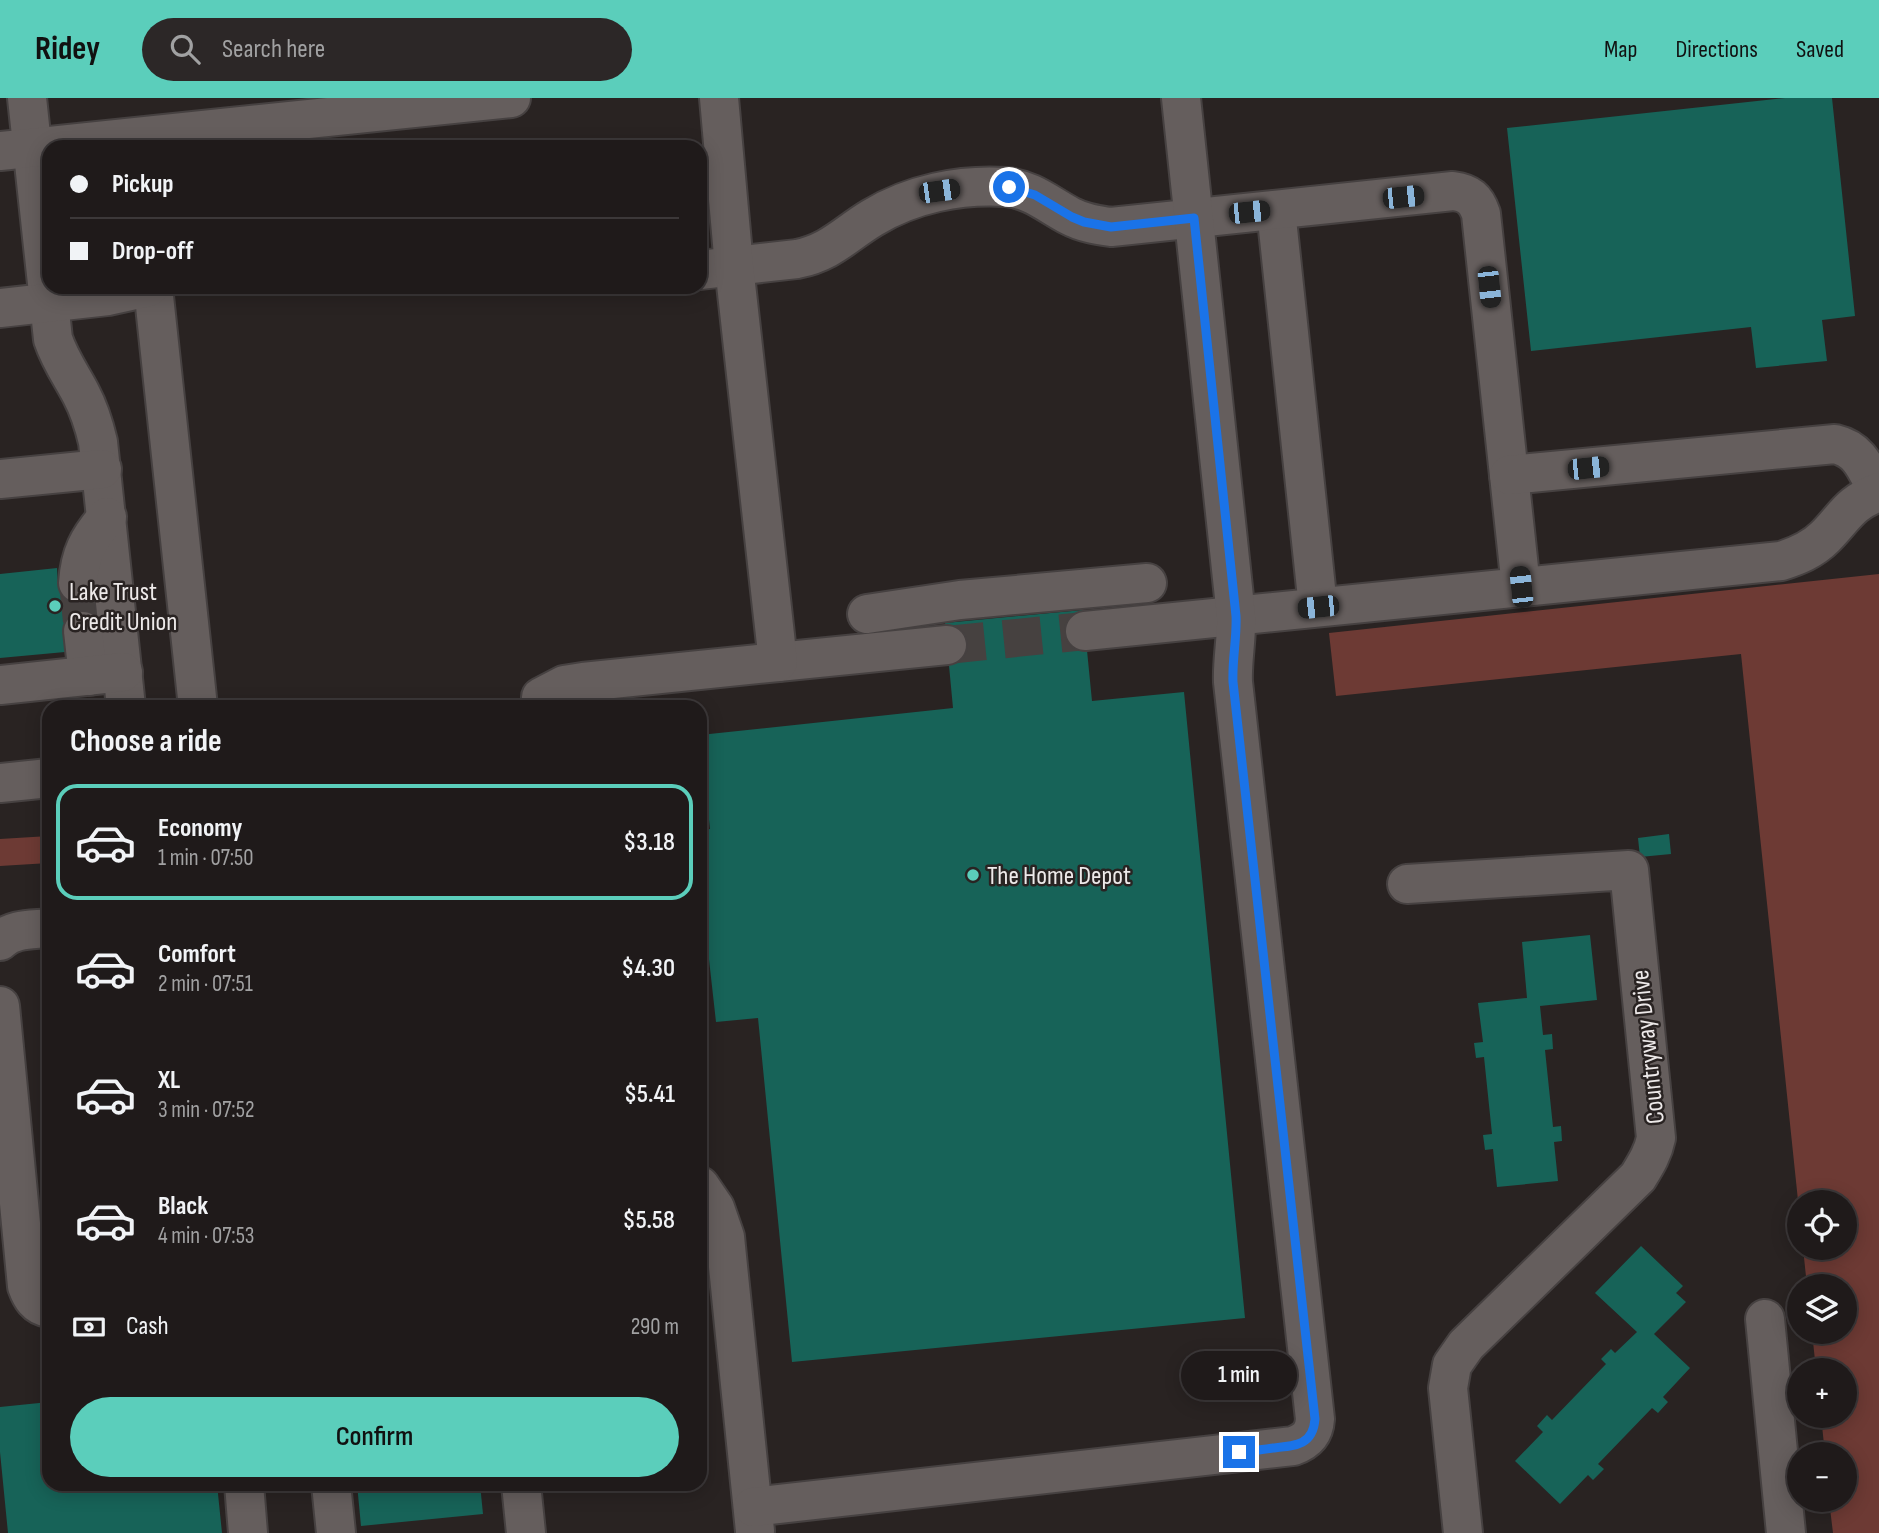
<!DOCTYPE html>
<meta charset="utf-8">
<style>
:root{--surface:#1f1a1a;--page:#2c2727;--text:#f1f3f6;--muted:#a1a1a2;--line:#3c3839;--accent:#5bcebb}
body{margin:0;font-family:"Sofia Sans Condensed",sans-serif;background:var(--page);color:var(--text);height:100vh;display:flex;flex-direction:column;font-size:26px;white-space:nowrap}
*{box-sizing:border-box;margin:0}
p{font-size:23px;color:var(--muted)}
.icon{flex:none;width:38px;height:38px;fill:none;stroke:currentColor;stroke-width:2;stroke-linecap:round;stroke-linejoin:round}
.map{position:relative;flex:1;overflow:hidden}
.details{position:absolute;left:42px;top:602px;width:665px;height:791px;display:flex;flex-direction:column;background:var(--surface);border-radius:21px;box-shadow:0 4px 18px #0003,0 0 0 2px var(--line)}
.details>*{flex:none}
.top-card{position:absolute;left:42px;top:42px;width:665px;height:154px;border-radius:21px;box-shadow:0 4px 18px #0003,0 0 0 2px var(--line);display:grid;align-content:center;height:154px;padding:0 28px;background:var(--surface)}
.fabs{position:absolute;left:1787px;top:1092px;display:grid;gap:14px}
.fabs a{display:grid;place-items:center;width:70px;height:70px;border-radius:50%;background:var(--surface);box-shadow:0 4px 18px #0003,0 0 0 2px var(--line);font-size:35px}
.end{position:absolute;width:32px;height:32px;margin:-16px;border:9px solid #1a73e8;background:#fff;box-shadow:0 0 0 4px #fff}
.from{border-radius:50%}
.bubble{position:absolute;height:49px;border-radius:24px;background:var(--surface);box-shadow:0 4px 18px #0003,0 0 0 2px var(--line);font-size:23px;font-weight:600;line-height:49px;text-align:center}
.car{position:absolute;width:21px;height:42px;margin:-21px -10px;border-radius:9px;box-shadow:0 0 5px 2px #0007;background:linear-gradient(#222 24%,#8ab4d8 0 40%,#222 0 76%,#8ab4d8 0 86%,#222 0)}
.top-card b{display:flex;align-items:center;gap:24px;height:66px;font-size:26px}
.top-card b+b{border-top:2px solid var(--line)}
.top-card i{width:18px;height:18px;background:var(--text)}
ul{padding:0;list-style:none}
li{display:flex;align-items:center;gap:21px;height:116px;margin:0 14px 10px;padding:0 14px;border:4px solid transparent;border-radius:21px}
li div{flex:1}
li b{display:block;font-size:26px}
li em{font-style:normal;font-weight:600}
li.active{border-color:var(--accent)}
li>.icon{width:63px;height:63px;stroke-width:1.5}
h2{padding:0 28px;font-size:32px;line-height:84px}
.pay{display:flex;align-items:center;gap:18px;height:77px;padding:0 28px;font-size:26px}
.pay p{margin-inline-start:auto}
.action{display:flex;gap:14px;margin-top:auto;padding:14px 28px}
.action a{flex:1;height:80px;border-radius:42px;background:var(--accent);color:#111;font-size:28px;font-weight:600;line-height:80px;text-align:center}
header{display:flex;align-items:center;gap:42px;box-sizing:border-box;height:98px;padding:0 35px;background:var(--accent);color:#111}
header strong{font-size:33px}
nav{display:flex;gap:38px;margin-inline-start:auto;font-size:24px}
.search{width:490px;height:63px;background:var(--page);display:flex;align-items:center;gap:18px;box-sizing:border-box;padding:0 24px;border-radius:38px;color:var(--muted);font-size:26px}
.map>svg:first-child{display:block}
.green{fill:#6d3a34}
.building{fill:#176358}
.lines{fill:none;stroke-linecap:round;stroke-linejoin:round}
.minor-tunnel{stroke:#464140;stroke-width:38;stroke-dasharray:38 19;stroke-linecap:butt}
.minor-casing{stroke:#464141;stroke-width:42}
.minor{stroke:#655e5d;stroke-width:38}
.route{stroke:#1a73e8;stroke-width:9}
.poi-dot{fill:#5bcebb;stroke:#292322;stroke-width:2.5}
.labels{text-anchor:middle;stroke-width:5;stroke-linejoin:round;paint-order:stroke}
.poi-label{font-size:26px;fill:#ede9e9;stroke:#292322;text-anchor:start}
.street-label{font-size:26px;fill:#ede9e9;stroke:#292322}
</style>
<header>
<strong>Ridey</strong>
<div class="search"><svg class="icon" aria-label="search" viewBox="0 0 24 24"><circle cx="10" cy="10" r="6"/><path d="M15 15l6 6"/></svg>Search here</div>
<nav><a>Map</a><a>Directions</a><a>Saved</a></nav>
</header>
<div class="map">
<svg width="1879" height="1435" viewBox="0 0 1879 1435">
<rect width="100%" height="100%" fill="#292322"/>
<!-- green -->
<g class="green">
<polygon points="1879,476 1879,1435 1833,1435 1829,1402 1844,1402 1844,1356 1825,1356 1821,1318 1844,1318 1844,1272 1816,1272 1812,1234 1844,1234 1844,1188 1807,1188 1803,1150 1844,1150 1844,1104 1799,1104 1799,1112 1741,556 1336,598 1329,535"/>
<polygon points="49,738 49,765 0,768 0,741"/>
</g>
<!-- building -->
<g class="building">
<polygon points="1785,0 1832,0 1855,218 1822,222 1827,263 1756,270 1751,229 1531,253 1507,30"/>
<polygon points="57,470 58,487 108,482 112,530 63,535 65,554 0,560 0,476"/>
<polygon points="1083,512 1092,603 1184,594 1245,1220 792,1264 758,920 716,924 700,781 700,732 710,731 706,694 700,695 700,637 953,610 945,525"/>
<polygon points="1669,736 1671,756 1640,759 1638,740"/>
<polygon points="1590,837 1597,902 1540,908 1543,937 1552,936 1553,951 1545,952 1553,1029 1561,1028 1562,1043 1554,1044 1558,1083 1497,1089 1493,1051 1485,1052 1483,1037 1492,1036 1484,959 1476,960 1474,945 1483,944 1478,905 1527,900 1522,844"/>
<polygon points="1641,1148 1683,1188 1676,1195 1686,1204 1654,1236 1690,1270 1663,1299 1668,1304 1658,1315 1652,1310 1598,1366 1604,1371 1593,1382 1588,1377 1560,1406 1515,1363 1543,1334 1537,1328 1547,1317 1552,1322 1606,1266 1601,1261 1611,1251 1615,1255 1637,1234 1595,1195"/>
<polygon points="49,1304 49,1386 217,1386 222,1435 8,1435 0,1354 0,1309"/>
<polygon points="357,1386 480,1386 483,1416 361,1428"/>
</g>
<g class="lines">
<!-- minor-tunnel -->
<g class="minor-tunnel">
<polyline points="78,485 83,533"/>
<polyline points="947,547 1085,533"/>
</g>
<defs>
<g id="minor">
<path d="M27 0 53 241C60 262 71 277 81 296 89 311 94 327 98 344L126 609"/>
<polyline points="0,53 511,0"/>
<polyline points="1276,112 1318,509"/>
<path d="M700 172 797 161C831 154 844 137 872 120 911 96 960 86 1006 89 1031 91 1049 107 1070 118 1083 125 1097 127 1111 129L1453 93C1469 95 1476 101 1481 116L1521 489"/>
<polyline points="153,189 198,609"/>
<polyline points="0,210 108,198 149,189"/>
<path d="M1509 377 1835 346C1861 352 1866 372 1878 394"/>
<polyline points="0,381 102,371"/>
<path d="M78 485C80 456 88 441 107 419"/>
<polyline points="867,516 960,502 1147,485"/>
<polyline points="83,533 88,578"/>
<path d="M1085 533 1781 463C1797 458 1812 452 1825 439 1845 419 1849 405 1879 394"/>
<polyline points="778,564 947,547"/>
<polyline points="0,587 123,574"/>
<polyline points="542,609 541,599 564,587 583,584 778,564 734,168 719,0"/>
<polyline points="0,685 49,680"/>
<path d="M1407 786 1629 772 1656 1040C1653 1055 1646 1066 1638 1079L1466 1247 1452 1267 1448 1290 1463 1435"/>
<path d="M0 843C13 830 32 832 49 830"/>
<path d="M0 908 27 1188C31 1199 36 1208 49 1210"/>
<polyline points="700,1088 715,1110 725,1139 755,1433"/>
<polyline points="1765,1221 1786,1435"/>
<polyline points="244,1386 248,1435"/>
<polyline points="331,1386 336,1435"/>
<polyline points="521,1386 526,1435"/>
<path d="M753 1409 1293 1348C1307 1343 1314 1336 1315 1321L1233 584C1232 562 1237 540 1236 518L1181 0"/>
</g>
</defs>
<!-- minor casing -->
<use href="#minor" class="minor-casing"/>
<!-- minor -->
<use href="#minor" class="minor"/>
</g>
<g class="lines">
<!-- route -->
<path class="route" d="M1009 89 1035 97 1072 119 1084 124 1111 129 1194 120 1236 518C1237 540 1232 562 1233 584L1315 1321C1313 1347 1296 1348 1273 1350 1262 1352 1250 1353 1239 1354"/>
</g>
<!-- markers -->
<g class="poi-dot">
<circle cx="55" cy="508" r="7"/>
<circle cx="973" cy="777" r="7"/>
</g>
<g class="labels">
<!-- poi labels -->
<g class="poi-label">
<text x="69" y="502">Lake Trust<tspan x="69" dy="30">Credit Union</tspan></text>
<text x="987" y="786">The Home Depot</text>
</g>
<!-- street labels -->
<g class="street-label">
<text transform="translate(1647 949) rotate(-96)" y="9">Countryway Drive</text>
</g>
</g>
</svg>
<div class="fabs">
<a><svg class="icon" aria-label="locate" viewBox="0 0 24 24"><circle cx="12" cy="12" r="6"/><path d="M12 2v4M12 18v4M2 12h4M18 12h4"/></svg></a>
<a><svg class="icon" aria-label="layers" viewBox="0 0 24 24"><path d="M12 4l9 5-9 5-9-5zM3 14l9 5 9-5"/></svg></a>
<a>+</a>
<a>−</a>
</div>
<i class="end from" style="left:1009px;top:89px"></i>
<i class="end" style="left:1239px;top:1354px"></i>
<div class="bubble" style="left:1181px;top:1253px;width:116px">1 min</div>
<i class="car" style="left:939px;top:93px;rotate:82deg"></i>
<i class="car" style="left:1403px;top:99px;rotate:84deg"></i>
<i class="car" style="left:1249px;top:114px;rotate:84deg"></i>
<i class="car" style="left:1489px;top:189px;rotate:174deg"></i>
<i class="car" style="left:1588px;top:370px;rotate:84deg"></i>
<i class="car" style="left:1521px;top:489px;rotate:354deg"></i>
<i class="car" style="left:1318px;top:509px;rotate:264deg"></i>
<div class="top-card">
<b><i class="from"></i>Pickup</b>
<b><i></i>Drop-off</b>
</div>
<section class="details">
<h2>Choose a ride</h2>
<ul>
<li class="active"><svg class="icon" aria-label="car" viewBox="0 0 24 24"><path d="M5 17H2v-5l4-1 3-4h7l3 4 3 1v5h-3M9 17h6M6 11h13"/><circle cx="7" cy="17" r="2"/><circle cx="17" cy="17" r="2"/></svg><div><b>Economy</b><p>1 min · 07:50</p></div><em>$3.18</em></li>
<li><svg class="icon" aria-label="car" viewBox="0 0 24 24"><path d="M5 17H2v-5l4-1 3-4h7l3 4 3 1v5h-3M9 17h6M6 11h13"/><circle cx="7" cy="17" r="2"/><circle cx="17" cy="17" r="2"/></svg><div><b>Comfort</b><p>2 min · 07:51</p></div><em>$4.30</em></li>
<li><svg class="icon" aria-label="car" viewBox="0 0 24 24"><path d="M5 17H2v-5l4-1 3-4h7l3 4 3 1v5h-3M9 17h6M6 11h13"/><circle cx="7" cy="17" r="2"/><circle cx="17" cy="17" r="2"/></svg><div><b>XL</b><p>3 min · 07:52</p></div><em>$5.41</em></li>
<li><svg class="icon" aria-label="car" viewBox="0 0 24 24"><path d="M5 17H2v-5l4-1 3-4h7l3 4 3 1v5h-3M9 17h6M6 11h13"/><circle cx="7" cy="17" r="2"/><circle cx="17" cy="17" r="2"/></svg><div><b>Black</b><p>4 min · 07:53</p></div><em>$5.58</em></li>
</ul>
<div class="pay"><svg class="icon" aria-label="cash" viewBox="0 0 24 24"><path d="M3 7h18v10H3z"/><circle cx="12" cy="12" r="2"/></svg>Cash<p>290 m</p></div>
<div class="action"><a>Confirm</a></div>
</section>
</div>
